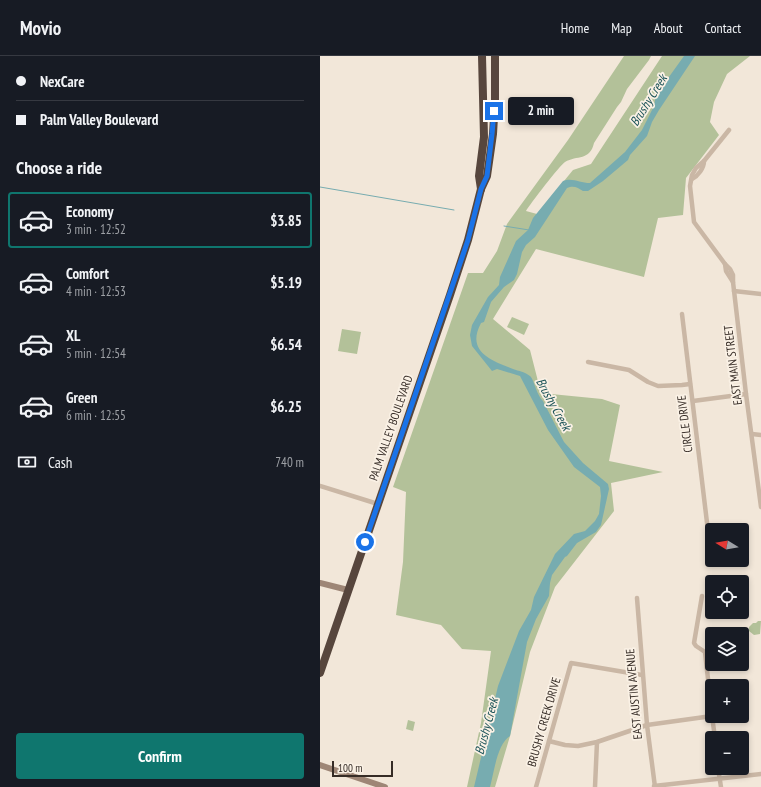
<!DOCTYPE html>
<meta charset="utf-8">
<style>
:root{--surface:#171b24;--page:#20242c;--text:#f1f3f6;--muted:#9ea1a6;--line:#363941;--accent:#0f766e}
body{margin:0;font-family:"PT Sans Narrow",sans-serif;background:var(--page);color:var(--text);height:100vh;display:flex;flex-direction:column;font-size:15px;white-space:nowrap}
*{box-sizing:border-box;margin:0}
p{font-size:13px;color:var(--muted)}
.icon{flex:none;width:22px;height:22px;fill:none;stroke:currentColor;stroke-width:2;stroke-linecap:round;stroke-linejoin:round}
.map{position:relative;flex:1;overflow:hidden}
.drawer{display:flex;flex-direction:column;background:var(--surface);width:320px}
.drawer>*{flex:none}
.guide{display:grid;align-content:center;height:88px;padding:0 16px;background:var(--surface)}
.needle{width:26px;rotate:281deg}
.fabs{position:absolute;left:385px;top:467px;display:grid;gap:8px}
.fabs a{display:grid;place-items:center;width:44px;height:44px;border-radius:4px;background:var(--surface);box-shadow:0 2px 6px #0003;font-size:20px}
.scale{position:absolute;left:12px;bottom:10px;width:61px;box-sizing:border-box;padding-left:4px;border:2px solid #362c26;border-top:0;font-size:11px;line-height:14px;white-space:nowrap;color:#362c26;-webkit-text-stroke:3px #faf1e5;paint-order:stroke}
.end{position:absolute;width:18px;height:18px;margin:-9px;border:5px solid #1a73e8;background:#fff;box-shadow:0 0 0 2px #fff}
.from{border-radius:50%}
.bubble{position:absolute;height:28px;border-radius:4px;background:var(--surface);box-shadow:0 2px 6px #0003;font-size:13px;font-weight:800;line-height:28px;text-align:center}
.guide b{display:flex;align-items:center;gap:14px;height:38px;font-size:15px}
.guide b+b{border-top:1px solid var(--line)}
.guide i{width:10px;height:10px;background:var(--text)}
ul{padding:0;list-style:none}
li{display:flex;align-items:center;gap:12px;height:56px;margin:0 8px 6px;padding:0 8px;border:2px solid transparent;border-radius:4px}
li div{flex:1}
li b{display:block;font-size:15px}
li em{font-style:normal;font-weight:800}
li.current{border-color:var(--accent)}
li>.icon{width:36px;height:36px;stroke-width:1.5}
h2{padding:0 16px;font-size:18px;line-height:48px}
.pay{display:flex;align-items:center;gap:10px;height:44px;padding:0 16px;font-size:15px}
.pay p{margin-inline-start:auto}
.cta{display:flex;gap:8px;margin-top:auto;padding:8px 16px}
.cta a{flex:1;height:46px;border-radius:4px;background:var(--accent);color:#fff;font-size:16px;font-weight:800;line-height:46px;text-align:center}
header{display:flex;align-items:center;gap:24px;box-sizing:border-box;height:56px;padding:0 20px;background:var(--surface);border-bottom:1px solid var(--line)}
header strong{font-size:19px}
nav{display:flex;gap:22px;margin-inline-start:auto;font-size:14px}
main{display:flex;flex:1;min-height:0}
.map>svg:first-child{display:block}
.green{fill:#b3c199}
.water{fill:#77acb0}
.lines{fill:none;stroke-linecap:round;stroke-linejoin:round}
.stream{stroke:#77acb0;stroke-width:1}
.street{stroke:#cab7a5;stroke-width:4.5}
.secondary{stroke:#9e8676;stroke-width:6}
.highway{stroke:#57463d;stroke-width:8}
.route{stroke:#1a73e8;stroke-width:5}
.labels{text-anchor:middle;stroke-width:3.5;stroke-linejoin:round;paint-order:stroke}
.street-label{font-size:12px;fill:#362c26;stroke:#faf1e5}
.water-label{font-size:13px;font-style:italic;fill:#1b5358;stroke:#faf1e5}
</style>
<header>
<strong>Movio</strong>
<nav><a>Home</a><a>Map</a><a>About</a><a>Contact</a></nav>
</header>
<main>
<section class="drawer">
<div class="guide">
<b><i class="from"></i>NexCare</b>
<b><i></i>Palm Valley Boulevard</b>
</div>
<h2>Choose a ride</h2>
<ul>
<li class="current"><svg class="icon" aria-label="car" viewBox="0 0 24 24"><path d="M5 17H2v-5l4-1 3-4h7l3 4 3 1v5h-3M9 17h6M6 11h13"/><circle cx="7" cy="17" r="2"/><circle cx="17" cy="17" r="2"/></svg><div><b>Economy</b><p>3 min · 12:52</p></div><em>$3.85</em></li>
<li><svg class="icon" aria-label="car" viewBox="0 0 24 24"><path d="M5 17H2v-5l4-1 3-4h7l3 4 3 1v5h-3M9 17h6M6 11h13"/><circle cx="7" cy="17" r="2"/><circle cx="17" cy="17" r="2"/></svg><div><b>Comfort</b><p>4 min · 12:53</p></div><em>$5.19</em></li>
<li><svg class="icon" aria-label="car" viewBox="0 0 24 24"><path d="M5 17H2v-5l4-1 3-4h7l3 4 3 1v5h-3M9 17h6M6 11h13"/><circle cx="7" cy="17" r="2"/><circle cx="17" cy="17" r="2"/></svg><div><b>XL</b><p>5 min · 12:54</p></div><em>$6.54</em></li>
<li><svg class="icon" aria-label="car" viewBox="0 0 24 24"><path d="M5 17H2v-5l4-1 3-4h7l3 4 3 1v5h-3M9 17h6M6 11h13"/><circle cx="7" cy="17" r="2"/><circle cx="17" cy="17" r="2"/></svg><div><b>Green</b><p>6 min · 12:55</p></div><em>$6.25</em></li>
</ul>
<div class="pay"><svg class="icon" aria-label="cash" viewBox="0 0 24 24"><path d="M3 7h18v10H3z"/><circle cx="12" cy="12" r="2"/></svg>Cash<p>740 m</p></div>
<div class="cta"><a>Confirm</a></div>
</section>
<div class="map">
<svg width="441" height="731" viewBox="0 0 441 731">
<rect width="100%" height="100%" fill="#f2e7d9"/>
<!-- green -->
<g class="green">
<path d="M304 0H331L329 4 307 33 301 46 297 51 274 87C270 105 257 99 245 106 240 109 210 148 206 155L217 158 253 114 271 108 342 0H430L407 18 394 46 390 66 399 79 366 122 363 159 338 162 324 221 216 193 173 263 210 294 221 337 282 343 300 349 289 405 343 416 291 427 294 455 235 531 210 596 190 680 175 731H147L161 667 171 595 142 593 121 569 76 559 83 506 86 436 73 431 148 217H163L177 195 187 168 248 84Z"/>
<polygon points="192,261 209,268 204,279 187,271"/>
<polygon points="22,273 41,276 37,298 18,295"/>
<polygon points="438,565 441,565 440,578 434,579 429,575 429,571 433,567 436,567"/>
<polygon points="88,664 95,666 93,675 86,673"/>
</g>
<!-- water -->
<path class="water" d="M364 0H375L339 54 332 66 327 80 310 99 308 104 283 125 268 135H263C258 132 254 129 247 132L215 181 206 189 202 196 197 218 194 224 184 231 171 246 164 266 161 267C146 295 170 304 193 313 199 315 205 316 210 320 214 323 216 338 223 345L244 386 263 407 288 428 289 433 281 469 276 476 257 487 247 500 245 501 232 519 230 527 229 540 216 563 207 586 190 680C177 688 174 717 170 731H154L178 630 199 575 211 554 214 541 235 498 254 478 265 475 275 465 279 458 281 440 280 431 254 411 228 374 200 320 177 313 172 315 152 290 150 279 152 269 168 241 179 229 180 221 196 185 208 174 213 162 243 125C252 121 260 127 270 127L305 96 322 74 334 50 336 39Z"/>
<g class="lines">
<!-- stream -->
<g class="stream">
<polyline points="0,131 134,154"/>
<polyline points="184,170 209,174"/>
</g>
<!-- street -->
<g class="street">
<polyline points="409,74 384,105 376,112 372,119 370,130 374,166 405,208 410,213 413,219 413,226 426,338 441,451"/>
<path d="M372 123C378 120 384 112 384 105"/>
<polyline points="405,208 406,215 413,226"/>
<polyline points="414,235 441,238"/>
<polyline points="362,258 388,475"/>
<polyline points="268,306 309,314 328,326 338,330 362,329 370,328"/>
<polyline points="373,345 426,338"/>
<polyline points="432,378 441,379"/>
<polyline points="0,430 58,448"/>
<polyline points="382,540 374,587 376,590 385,596 392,659"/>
<polyline points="317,542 327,669 335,731"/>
<polyline points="392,660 395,682"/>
<polyline points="229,685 245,689 258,690 277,686 327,669 392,660"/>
<polyline points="398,712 401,731"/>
<polyline points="334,730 441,718"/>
<polyline points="216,731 251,607 322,619"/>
<polyline points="275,731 277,686"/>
</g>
<!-- secondary -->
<g class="secondary">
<polyline points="0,527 28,534"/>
<polyline points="0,709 65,731"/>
</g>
<!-- highway -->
<g class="highway">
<polyline points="161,133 159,120 164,81 162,0"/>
<polyline points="0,617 130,239 148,184 161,133 167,120 173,78 175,44 175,0"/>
</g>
</g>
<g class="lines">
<!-- route -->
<polyline class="route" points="45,486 148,184 161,133 167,120 172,78 174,55"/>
</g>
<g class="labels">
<!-- street labels -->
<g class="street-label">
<text transform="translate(413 309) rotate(-97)" y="4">EAST MAIN STREET</text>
<text transform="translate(365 368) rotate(-97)" y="4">CIRCLE DRIVE</text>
<text transform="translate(71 372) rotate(-71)" y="4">PALM VALLEY BOULEVARD</text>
<text transform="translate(314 638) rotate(-95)" y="4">EAST AUSTIN AVENUE</text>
<text transform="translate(224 666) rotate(-74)" y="4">BRUSHY CREEK DRIVE</text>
</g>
<!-- water labels -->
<g class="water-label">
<text transform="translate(328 44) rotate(-58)" y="5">Brushy Creek</text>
<text transform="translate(234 348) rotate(61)" y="5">Brushy Creek</text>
<text transform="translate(166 670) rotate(-75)" y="5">Brushy Creek</text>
</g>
</g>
</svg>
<div class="fabs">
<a><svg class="needle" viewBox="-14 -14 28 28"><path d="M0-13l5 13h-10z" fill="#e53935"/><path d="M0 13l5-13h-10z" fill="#9ea1a6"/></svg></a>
<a><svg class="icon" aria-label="locate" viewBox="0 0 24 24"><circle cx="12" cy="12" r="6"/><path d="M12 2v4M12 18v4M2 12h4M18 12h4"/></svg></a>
<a><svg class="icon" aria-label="layers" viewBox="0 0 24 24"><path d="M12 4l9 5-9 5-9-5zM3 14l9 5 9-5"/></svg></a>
<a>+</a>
<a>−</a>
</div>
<div class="scale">100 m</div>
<i class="end from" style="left:45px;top:486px"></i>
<i class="end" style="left:174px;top:55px"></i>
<div class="bubble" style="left:188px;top:41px;width:66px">2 min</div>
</div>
</main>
